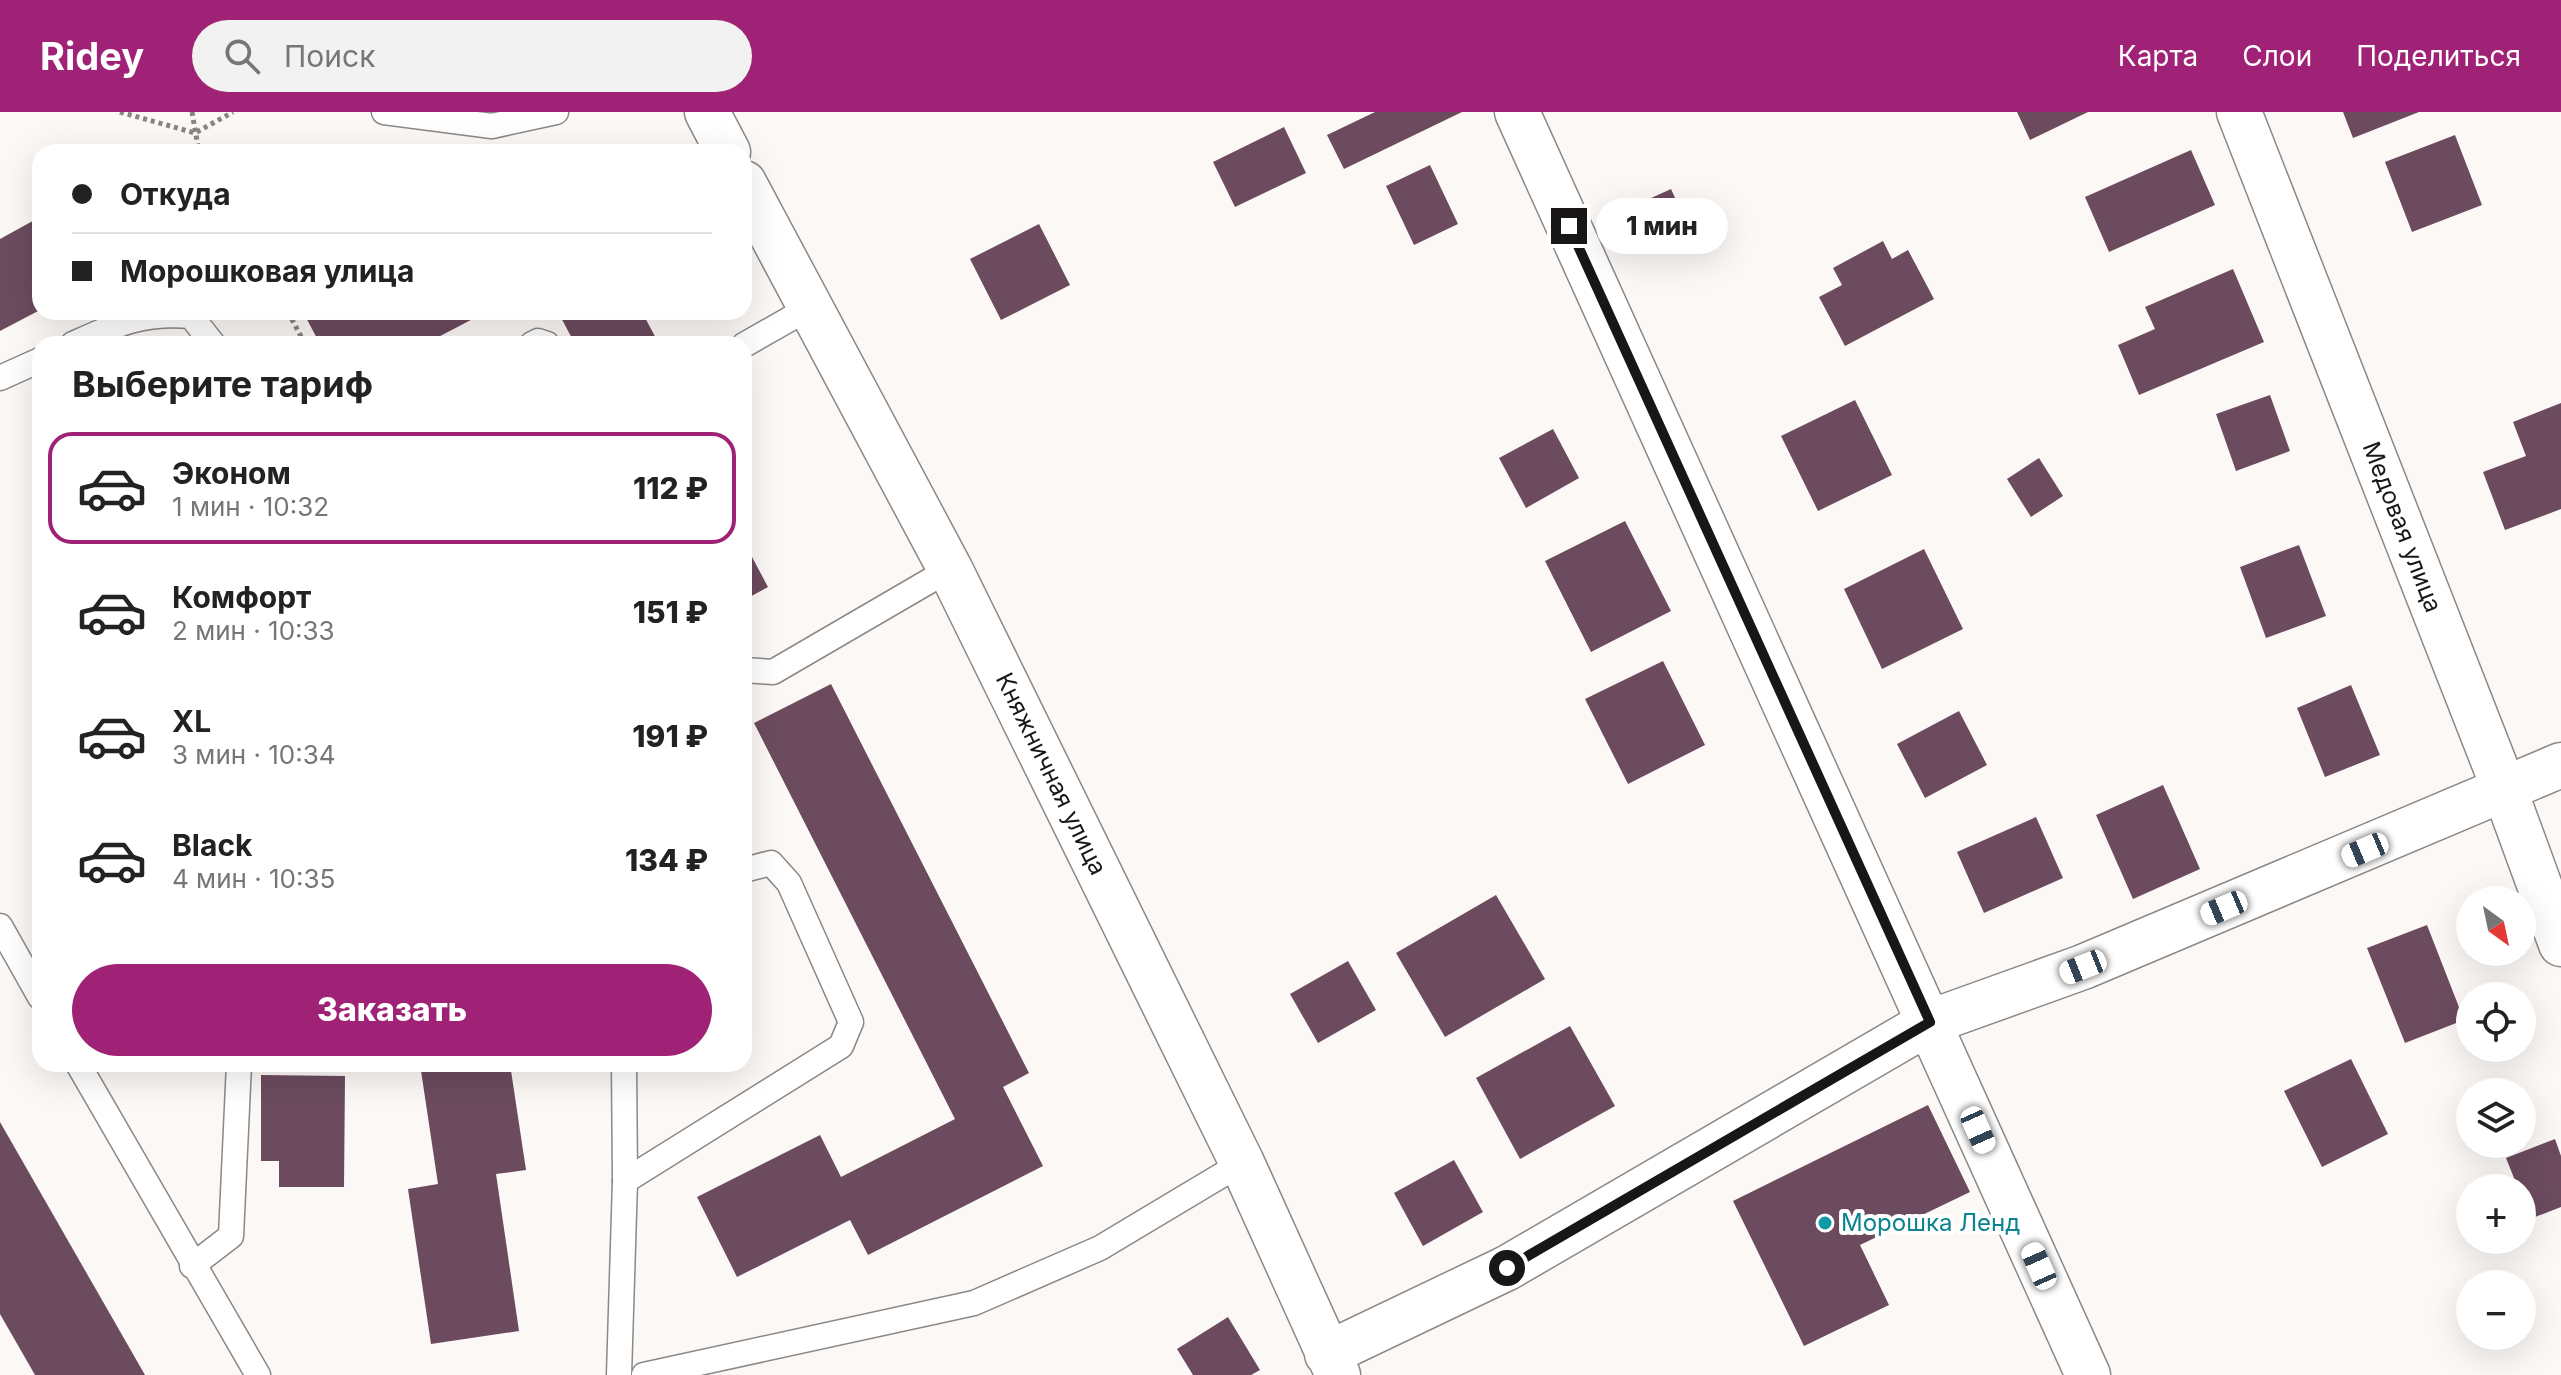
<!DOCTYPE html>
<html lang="ru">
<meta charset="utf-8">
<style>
:root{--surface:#fff;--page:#f2f2f2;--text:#222;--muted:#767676;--line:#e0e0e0;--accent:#9f2276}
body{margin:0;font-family:Inter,sans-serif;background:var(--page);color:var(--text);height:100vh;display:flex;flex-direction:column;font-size:30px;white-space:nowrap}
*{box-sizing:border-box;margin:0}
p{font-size:26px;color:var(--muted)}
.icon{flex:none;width:44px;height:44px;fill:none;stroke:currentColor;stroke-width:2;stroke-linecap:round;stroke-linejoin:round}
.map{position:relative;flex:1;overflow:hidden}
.panel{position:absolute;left:32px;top:224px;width:720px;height:736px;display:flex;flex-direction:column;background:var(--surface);border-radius:24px;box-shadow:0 8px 32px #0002}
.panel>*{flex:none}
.guide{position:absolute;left:32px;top:32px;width:720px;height:176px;border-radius:24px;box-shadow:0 8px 32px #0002;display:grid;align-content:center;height:176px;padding:0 40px;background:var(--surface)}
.needle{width:52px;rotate:147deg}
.fabs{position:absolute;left:2456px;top:774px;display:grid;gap:16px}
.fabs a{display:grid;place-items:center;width:80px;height:80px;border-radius:50%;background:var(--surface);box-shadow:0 8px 32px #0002;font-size:40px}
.end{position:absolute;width:36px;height:36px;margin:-18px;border:10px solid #181616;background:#fff;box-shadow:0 0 0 4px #fff}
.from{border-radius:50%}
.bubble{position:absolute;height:56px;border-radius:28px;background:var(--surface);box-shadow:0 8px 32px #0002;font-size:26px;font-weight:800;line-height:56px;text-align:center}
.car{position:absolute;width:24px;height:48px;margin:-24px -12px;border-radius:10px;box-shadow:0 0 6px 2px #0007;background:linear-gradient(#fff 24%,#345 0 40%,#fff 0 76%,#345 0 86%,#fff 0)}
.guide b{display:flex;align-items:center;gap:28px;height:76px;font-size:30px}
.guide b+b{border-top:2px solid var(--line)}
.guide i{width:20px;height:20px;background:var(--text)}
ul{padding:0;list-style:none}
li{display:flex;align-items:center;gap:24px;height:112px;margin:0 16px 12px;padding:0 24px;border:4px solid transparent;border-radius:24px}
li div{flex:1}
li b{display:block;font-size:30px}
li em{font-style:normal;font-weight:800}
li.selected{border-color:var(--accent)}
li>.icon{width:72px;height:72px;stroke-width:1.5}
h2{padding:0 40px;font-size:36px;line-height:96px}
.button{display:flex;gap:16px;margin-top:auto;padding:16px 40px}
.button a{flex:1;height:92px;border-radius:48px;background:var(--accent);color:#fff;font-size:32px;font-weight:800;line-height:92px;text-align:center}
header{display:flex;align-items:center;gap:48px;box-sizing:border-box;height:112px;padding:0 40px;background:var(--accent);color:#fff}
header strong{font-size:38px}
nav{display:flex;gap:44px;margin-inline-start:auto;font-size:28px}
.search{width:560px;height:72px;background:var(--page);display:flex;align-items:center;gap:20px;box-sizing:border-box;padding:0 28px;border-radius:44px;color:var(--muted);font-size:30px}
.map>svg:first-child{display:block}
.building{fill:#6c4b5f}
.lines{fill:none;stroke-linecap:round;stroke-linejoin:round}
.lane-casing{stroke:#8b8886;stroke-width:27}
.street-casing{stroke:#8b8886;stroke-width:47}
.path{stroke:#878483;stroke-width:5;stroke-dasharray:4 4;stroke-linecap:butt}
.lane{stroke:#fff;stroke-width:24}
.street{stroke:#fff;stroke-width:44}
.route{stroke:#181616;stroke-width:10}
.culture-dot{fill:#0f9aa8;stroke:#fff;stroke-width:3}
.labels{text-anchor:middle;stroke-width:8;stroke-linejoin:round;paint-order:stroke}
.street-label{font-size:24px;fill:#181616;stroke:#fff}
.culture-label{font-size:24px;fill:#0d838f;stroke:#fff;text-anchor:start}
</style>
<header>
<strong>Ridey</strong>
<div class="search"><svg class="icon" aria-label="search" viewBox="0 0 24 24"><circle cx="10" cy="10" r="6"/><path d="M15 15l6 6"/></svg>Поиск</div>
<nav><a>Карта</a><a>Слои</a><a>Поделиться</a></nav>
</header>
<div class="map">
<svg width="2561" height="1263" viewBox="0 0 2561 1263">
<rect width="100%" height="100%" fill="#fcf8f6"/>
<!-- building -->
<g class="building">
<polygon points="1375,0 1462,0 1344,57 1327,23"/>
<polygon points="2017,0 2088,0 2030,28"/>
<polygon points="2343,0 2419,0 2353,26"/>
<polygon points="1284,15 1306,61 1235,95 1213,50"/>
<polygon points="2455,23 2482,93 2412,120 2385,50"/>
<polygon points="2191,38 2215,93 2109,140 2085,85"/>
<polygon points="1430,53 1458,112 1414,133 1386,74"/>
<polygon points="1671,77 1688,114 1645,134 1627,97"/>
<polygon points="40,105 40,198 0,219 0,127"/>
<polygon points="1039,112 1070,173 1001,208 970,147"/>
<polygon points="1883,129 1892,147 1908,138 1934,187 1845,234 1819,185 1842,173 1833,156"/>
<polygon points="2233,157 2264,230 2139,283 2118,233 2155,217 2145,195"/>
<polygon points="303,200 486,200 425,232 320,232"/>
<polygon points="558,200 642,200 659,232 575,232"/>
<polygon points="2270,283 2290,339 2236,359 2216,302"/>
<polygon points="1855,288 1892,363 1818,399 1781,324"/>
<polygon points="2561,291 2561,397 2505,418 2483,360 2526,344 2513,310"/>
<polygon points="1553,317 1579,366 1526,396 1499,346"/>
<polygon points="2039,346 2063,384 2031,405 2007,367"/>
<polygon points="1625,409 1671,499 1591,540 1545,449"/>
<polygon points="744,430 768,475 744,488"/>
<polygon points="2299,433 2326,504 2266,526 2240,455"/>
<polygon points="1924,437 1963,517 1882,557 1844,477"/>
<polygon points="1663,549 1705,633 1628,672 1585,587"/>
<polygon points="831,572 1029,961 1003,975 1043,1054 868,1143 850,1108 737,1165 697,1085 820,1023 841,1065 955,1007 754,611"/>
<polygon points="2351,573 2380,643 2325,665 2297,596"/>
<polygon points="1959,599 1987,653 1925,686 1897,632"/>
<polygon points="2163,673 2200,757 2133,787 2096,703"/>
<polygon points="2036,705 2063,766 1984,801 1957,740"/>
<polygon points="1496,783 1545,867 1445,925 1396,841"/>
<polygon points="2427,813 2464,908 2405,931 2367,836"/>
<polygon points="1348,849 1376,898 1318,931 1290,882"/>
<polygon points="1570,914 1615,994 1520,1047 1476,966"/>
<polygon points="2351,947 2388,1022 2322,1055 2284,979"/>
<polygon points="420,952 510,952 526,1058 496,1062 519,1219 431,1232 408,1077 438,1072"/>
<polygon points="261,963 345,964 344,1075 279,1075 279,1049 261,1049"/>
<polygon points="1928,993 1970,1080 1860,1133 1889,1193 1804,1234 1733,1089"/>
<polygon points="0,1010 145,1263 35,1263 0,1202"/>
<polygon points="2555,1027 2561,1044 2561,1095 2530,1107 2522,1076 2518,1076 2506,1046"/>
<polygon points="1454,1048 1483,1100 1423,1134 1394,1081"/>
<polygon points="1228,1205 1260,1258 1251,1263 1193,1263 1177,1237"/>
</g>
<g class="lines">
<defs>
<g id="lane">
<polyline points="384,0 492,14 556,0"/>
<path d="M73 232C117 212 142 200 191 204L213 232"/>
<polyline points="532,232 538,229 547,232"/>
<polyline points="744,233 809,196"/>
<polyline points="0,266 40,248"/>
<polyline points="744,558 773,560 950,457"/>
<polyline points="0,814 40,885"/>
<polyline points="78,952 258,1263"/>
<polyline points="625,1069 841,934 851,910 789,771 771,751 744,758"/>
<polyline points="192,1154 231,1124 239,952"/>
<polyline points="619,1263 625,1069 624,952"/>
<polyline points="644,1263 974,1191 1100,1136 1242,1051"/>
</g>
<g id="street">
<polyline points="707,0 728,40"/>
<polyline points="1517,0 2088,1263"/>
<polyline points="2239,0 2505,679 2561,832"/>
<polyline points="744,71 950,457 1242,1051 1338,1263"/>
<polyline points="1327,1242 1507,1156 1930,910 2083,855 2561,653"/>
</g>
</defs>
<!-- lane casing -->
<use href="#lane" class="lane-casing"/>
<!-- street casing -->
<use href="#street" class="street-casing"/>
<!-- path -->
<g class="path">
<polyline points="120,0 195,21 233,0"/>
<polyline points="192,0 199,40"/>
<polyline points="288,200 305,232"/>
</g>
<!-- lane -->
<use href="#lane" class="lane"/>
<!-- street -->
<use href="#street" class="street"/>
</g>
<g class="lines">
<!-- route -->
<polyline class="route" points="1507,1156 1930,910 1569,114"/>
</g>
<!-- markers -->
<circle class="culture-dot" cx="1825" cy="1111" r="8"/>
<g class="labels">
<!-- street labels -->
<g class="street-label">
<text transform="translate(2402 415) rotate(69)" y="8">Медовая улица</text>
<text transform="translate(1051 662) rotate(64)" y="8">Княжничная улица</text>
</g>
<!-- culture labels -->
<g class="culture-label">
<text x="1841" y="1119">Морошка Ленд</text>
</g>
</g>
</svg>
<div class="fabs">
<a><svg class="needle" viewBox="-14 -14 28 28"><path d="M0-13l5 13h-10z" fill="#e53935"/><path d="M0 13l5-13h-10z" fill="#767676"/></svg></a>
<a><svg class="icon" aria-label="locate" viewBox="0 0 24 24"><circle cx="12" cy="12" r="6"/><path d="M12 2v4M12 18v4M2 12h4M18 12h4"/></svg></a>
<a><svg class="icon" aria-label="layers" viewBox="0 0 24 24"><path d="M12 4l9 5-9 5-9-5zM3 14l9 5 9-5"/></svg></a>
<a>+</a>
<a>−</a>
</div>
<i class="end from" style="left:1507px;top:1156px"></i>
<i class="end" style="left:1569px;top:114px"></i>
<div class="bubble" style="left:1596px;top:86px;width:132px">1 мин</div>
<i class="car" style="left:2365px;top:738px;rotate:247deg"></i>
<i class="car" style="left:2224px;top:796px;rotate:247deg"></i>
<i class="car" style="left:2083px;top:855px;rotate:248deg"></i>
<i class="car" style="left:1978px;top:1018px;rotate:156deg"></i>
<i class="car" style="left:2039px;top:1154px;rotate:336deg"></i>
<div class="guide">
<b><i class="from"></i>Откуда</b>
<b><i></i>Морошковая улица</b>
</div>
<section class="panel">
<h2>Выберите тариф</h2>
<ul>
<li class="selected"><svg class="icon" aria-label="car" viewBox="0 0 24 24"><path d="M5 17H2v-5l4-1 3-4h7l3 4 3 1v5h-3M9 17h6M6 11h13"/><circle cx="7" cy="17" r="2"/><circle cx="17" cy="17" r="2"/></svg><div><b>Эконом</b><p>1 мин · 10:32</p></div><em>112 ₽</em></li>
<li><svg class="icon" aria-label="car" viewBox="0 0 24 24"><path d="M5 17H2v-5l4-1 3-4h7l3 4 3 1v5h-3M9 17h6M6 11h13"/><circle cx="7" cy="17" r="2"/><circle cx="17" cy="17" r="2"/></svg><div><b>Комфорт</b><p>2 мин · 10:33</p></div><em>151 ₽</em></li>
<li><svg class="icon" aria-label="car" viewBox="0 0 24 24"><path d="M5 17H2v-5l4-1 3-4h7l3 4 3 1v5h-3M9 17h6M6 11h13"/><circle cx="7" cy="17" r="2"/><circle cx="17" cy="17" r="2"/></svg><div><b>XL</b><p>3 мин · 10:34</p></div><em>191 ₽</em></li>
<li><svg class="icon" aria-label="car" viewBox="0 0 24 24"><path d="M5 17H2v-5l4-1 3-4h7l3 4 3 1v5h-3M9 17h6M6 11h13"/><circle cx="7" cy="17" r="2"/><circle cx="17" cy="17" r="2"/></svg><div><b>Black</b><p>4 мин · 10:35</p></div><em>134 ₽</em></li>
</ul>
<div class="button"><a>Заказать</a></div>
</section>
</div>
